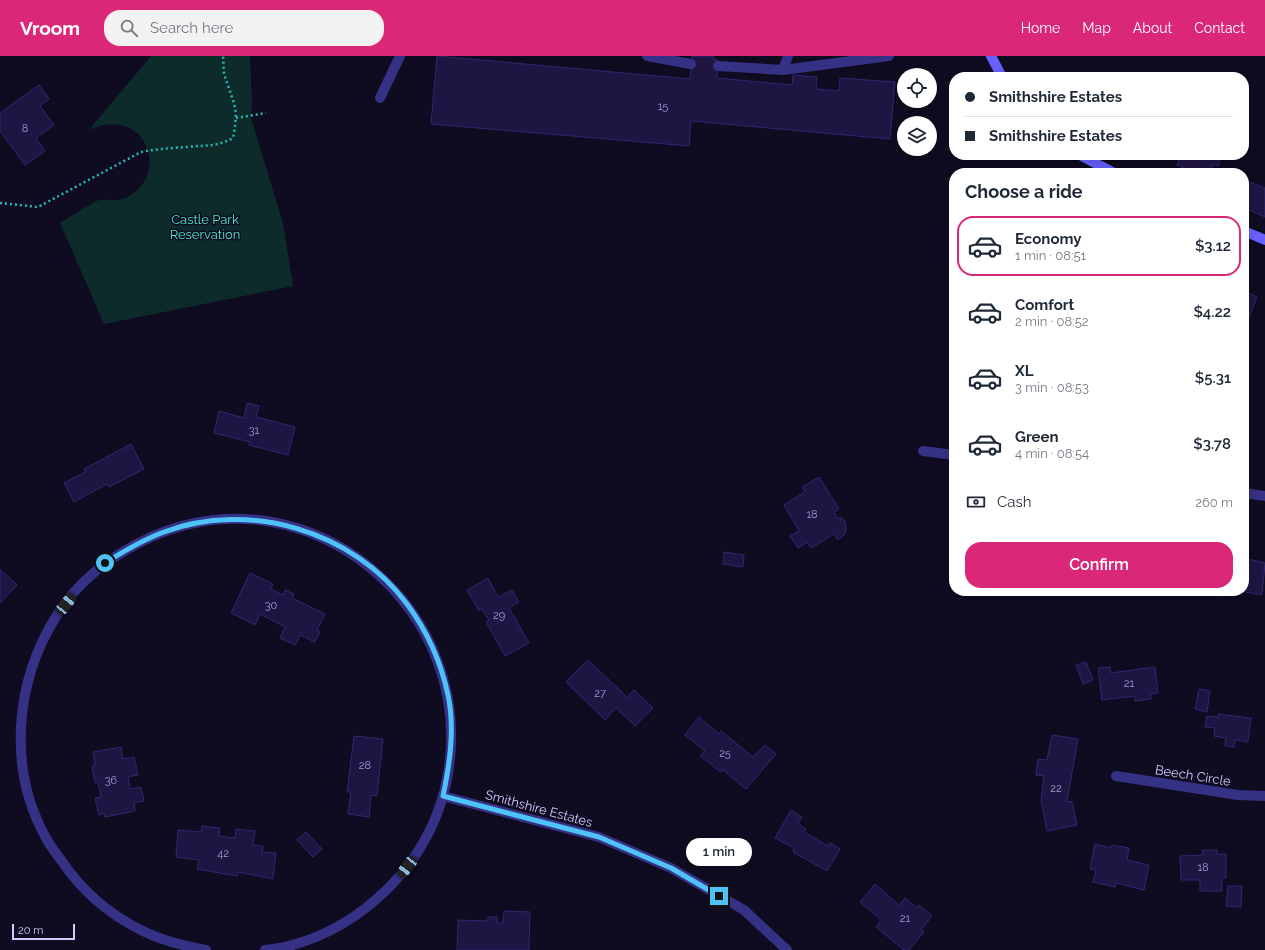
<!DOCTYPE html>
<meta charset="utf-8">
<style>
:root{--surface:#fff;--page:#f2f2f3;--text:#1f2937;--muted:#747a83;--line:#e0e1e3;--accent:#db2777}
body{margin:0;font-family:Raleway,sans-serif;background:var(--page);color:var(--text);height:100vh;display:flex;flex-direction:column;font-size:15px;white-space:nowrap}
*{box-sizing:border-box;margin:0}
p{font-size:13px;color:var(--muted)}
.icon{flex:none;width:22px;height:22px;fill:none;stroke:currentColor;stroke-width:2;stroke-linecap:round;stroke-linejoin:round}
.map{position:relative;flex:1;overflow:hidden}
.sheet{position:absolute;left:949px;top:112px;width:300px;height:428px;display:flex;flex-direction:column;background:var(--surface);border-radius:16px;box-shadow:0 2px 10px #0003}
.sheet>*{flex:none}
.top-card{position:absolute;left:949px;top:16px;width:300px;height:88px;border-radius:16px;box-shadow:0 2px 10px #0003;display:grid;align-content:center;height:88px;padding:0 16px;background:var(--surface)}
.fabs{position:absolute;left:897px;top:12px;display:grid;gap:8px}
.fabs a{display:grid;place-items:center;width:40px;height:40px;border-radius:50%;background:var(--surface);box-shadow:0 2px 10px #0003;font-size:20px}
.scale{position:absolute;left:12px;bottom:10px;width:63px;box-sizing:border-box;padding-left:4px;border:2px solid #d1caff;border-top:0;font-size:11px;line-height:14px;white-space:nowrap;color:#d1caff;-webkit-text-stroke:3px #0f0b21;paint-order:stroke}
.end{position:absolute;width:18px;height:18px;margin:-9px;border:5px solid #4fc3f7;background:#111;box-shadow:0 0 0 2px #111}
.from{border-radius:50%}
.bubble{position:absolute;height:28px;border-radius:14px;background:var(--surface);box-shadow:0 2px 10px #0003;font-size:13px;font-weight:600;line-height:28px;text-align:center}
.car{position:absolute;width:12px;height:24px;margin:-12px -6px;border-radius:5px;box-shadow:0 0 3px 1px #0007;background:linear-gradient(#222 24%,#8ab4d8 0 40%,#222 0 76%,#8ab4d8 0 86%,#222 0)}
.top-card b{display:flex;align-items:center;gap:14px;height:38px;font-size:15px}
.top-card b+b{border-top:1px solid var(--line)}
.top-card i{width:10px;height:10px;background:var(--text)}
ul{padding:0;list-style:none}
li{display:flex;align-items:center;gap:12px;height:60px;margin:0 8px 6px;padding:0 8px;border:2px solid transparent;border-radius:16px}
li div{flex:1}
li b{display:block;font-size:15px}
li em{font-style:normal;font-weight:600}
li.selected{border-color:var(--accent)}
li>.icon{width:36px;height:36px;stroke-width:1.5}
h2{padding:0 16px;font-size:18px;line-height:48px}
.pay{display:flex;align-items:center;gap:10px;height:44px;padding:0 16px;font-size:15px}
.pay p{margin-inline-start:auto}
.cta{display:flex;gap:8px;margin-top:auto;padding:8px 16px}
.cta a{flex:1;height:46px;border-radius:16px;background:var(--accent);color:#fff;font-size:16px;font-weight:600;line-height:46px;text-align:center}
header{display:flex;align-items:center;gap:24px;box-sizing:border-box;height:56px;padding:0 20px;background:var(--accent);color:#fff}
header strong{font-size:19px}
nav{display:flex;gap:22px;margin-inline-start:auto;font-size:14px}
.search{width:280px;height:36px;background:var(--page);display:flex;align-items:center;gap:10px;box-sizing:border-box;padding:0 14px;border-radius:16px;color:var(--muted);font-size:15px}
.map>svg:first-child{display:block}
.green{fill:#0d2b2b}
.building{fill:#1f1543;stroke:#352572}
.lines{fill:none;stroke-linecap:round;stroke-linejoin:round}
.path{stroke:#22bcb5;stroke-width:2.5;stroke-dasharray:2 3;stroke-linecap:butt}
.lane{stroke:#353184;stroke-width:10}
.street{stroke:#353184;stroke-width:10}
.secondary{stroke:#6861ff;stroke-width:10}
.route{stroke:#4fc3f7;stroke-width:5}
.labels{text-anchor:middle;stroke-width:3;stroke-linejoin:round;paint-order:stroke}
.number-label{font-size:11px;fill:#a49dd0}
.park-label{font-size:13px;fill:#4beac5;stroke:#0f0b21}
.street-label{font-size:13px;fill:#d1caff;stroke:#0f0b21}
</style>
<header>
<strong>Vroom</strong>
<div class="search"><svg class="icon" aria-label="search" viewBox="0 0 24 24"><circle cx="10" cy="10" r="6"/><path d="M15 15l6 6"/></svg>Search here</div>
<nav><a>Home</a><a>Map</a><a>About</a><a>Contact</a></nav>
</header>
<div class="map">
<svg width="1265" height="894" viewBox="0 0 1265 894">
<rect width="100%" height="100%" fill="#0f0b21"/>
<!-- green -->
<path class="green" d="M151 0H250L252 46 251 62 283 167 293 230 104 268 60 167 96 145C106 142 117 146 126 142 172 119 146 48 89 74Z"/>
<!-- building -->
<g class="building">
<polygon points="437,0 690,23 692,0 714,0 714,4 718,4 717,22 792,29 793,19 817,21 816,33 839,35 840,22 895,26 890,83 691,65 689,90 431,68"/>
<polygon points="39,29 49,43 40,50 54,69 36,82 45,95 25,109 0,75 0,57"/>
<polygon points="1176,99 1222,99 1218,110 1213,108 1209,117 1195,117 1177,109 1180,101"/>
<polygon points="1244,124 1265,132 1265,161 1244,152"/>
<polygon points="1244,235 1257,241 1248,264 1244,262"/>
<polygon points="247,347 259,350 256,361 295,371 288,399 249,389 250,386 214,377 219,355 244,362"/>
<polygon points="131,388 144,413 109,431 107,428 74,446 64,427 85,416 84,413"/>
<polygon points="819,421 839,453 834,456 837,463 840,461 845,465 846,472 845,478 838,484 834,478 811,492 807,486 798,492 790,480 799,475 784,449 805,436 802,431"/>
<polygon points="724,496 744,499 743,511 723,508"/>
<polygon points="1244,502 1265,507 1262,539 1240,535 1244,535"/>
<polygon points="0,513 17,529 0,547"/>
<polygon points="250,517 273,528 271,533 283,539 285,534 294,538 292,542 325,558 317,574 320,576 315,586 300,579 295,589 280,582 285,571 260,558 255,569 231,557"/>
<polygon points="488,522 498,541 512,534 519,546 509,552 529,587 505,600 486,566 489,564 482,553 479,555 467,534"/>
<polygon points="1198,535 1218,535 1217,540 1198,537"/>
<polygon points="588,604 627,641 634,634 653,652 635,670 616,652 605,664 566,626"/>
<polygon points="1086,606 1093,624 1083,628 1076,609"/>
<polygon points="1110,611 1111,617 1155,611 1158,637 1151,638 1151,643 1135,645 1135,640 1102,644 1098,612"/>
<polygon points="1199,633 1210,635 1207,656 1195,653"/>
<polygon points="1218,658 1251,662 1248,686 1235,684 1234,691 1225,690 1226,682 1214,680 1215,672 1205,671 1207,660 1218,661"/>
<polygon points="699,661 719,678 721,675 753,701 765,689 776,698 746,733 723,714 721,716 700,700 705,695 685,679"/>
<polygon points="1052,679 1078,683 1067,745 1072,746 1077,769 1047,775 1041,744 1044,720 1036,719 1038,703 1047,704"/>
<polygon points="354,680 383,683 377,740 371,739 369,761 348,758 351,736 347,736"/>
<polygon points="121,691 123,703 134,701 138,719 128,721 130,733 141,731 144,745 134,747 135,755 105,761 104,757 99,759 95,742 101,741 98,726 95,727 92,710 95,710 93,696"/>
<polygon points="791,754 802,761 798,768 806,773 804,776 828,790 830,787 840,793 827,815 793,796 794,792 775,782"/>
<polygon points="202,770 220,772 219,780 235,782 236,773 255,775 253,789 263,790 262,796 276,797 273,823 238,816 237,820 197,813 199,804 176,801 178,774 201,776"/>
<polygon points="306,776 322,793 313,801 297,784"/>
<polygon points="1095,788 1111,792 1112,789 1129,792 1127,804 1149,809 1144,834 1116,827 1115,831 1093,826 1096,814 1090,813"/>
<polygon points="1202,794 1217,794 1217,798 1226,798 1226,822 1222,823 1222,835 1200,835 1200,824 1181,824 1180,800 1203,799"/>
<polygon points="875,828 899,849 905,842 917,852 919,849 932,860 921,874 924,876 909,894 904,894 876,871 881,864 860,846"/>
<polygon points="1228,830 1242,830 1241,851 1226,850"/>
<polygon points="504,855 530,856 529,894 457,894 458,864 488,865 488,861 497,861 497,867 503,867"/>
</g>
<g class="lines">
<!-- path -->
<g class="path">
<polyline points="236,62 266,57"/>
<path d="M0 147 38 151 141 96C156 93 172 92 187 91 205 89 217 91 233 82L235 71 236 57 234 47 224 18 223 0"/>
</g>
<!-- lane -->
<g class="lane">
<polyline points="647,0 691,8"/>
<polyline points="718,10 783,14 889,0"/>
<polyline points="783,14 788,0"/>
<polyline points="380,42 400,0"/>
</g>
<!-- street -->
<g class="street">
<polyline points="923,395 954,399"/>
<polyline points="1244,437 1265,440"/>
<polyline points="1116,720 1238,739 1265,740"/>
<polyline points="443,740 599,781 671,812 744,854 787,894"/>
<path d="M206 894C184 890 163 885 143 875 110 859 81 834 61 804 56 797 50 790 46 782 7 712 15 625 57 559 79 524 114 498 151 481 310 411 480 554 447 723 441 754 427 785 407 811 372 855 322 888 265 894"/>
</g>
<!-- secondary -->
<g class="secondary">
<polyline points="991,0 1002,21"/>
<polyline points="1080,99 1114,117"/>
<polyline points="1244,175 1265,184"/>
</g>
</g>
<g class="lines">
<!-- route -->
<path class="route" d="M105 507C124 495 142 484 164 476 249 444 353 475 407 548 427 575 441 606 448 639 455 672 450 707 443 740L599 781 671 812 719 840"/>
</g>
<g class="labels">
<!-- number labels -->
<g class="number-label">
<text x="663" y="54">15</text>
<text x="25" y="76">8</text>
<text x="254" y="378">31</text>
<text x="812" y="462">18</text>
<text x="271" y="553">30</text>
<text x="499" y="563">29</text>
<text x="1129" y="631">21</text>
<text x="600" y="641">27</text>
<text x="725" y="701">25</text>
<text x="365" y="713">28</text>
<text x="111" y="728">36</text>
<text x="1056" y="736">22</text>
<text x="223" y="801">42</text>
<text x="1203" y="815">18</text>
<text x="905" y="866">21</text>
</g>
<!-- park labels -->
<g class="park-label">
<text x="205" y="168">Castle Park<tspan x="205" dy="15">Reservation</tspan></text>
</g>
<!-- street labels -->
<g class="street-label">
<text transform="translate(1193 719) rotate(9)" y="5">Beech Circle</text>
<text transform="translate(539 752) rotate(15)" y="5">Smithshire Estates</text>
</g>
</g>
</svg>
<div class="fabs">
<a><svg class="icon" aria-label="locate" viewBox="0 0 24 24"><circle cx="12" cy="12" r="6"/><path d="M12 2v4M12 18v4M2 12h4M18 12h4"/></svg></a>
<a><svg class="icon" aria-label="layers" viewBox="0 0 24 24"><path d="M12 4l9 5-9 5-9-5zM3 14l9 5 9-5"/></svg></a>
</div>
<div class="scale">20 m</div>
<i class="end from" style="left:105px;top:507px"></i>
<i class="end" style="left:719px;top:840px"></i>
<div class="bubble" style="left:686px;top:782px;width:66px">1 min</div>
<i class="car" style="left:66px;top:548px;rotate:39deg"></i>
<i class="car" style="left:407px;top:811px;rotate:218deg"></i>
<div class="top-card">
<b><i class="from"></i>Smithshire Estates</b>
<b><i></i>Smithshire Estates</b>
</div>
<section class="sheet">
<h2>Choose a ride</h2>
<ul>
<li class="selected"><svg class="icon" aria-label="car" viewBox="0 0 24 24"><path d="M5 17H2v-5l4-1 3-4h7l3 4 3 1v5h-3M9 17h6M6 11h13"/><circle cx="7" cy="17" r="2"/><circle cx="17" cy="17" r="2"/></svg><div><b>Economy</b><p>1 min · 08:51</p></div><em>$3.12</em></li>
<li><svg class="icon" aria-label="car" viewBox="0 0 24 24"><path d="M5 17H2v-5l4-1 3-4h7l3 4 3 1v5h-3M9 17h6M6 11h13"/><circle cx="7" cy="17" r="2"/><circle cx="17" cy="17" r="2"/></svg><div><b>Comfort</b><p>2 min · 08:52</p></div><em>$4.22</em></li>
<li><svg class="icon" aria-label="car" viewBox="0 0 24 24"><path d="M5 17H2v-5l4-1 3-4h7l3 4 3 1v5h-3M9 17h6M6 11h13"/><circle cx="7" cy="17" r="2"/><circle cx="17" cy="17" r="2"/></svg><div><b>XL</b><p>3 min · 08:53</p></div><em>$5.31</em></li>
<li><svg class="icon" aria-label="car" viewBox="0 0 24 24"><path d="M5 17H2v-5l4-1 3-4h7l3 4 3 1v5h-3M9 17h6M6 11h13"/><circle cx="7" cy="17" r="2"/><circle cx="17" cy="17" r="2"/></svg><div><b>Green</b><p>4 min · 08:54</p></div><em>$3.78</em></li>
</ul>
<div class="pay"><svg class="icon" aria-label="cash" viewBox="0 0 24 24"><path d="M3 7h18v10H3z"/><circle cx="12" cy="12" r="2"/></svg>Cash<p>260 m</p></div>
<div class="cta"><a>Confirm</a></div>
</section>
</div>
